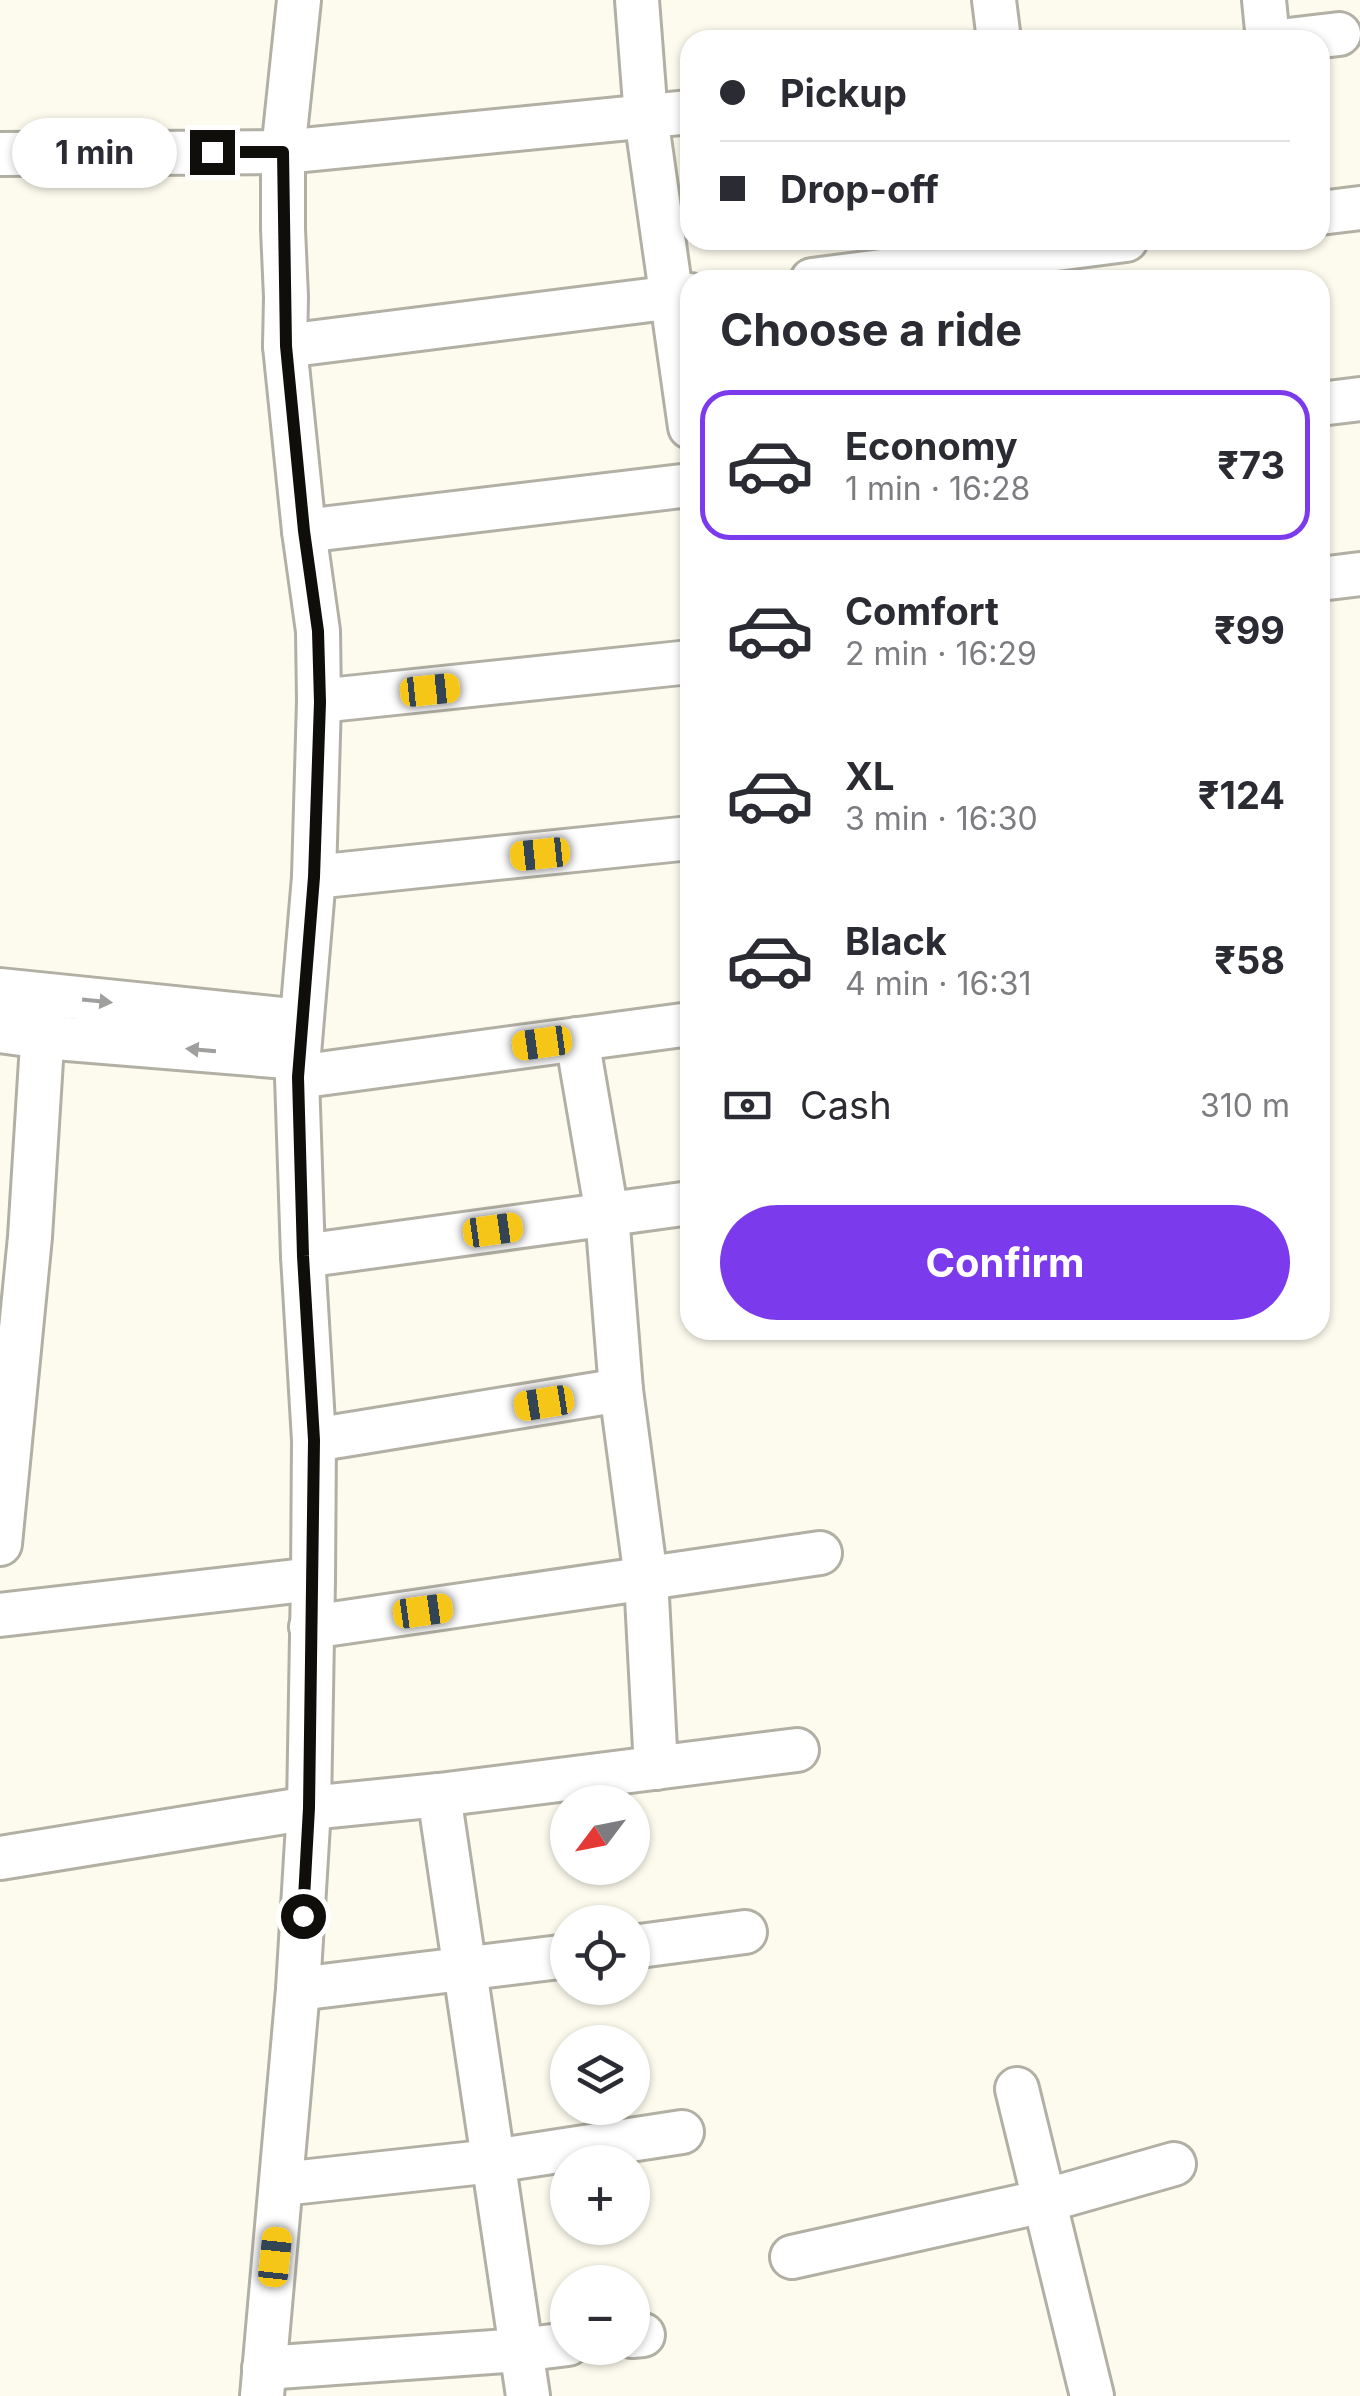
<!DOCTYPE html>
<meta charset="utf-8">
<style>
:root{--surface:#fff;--page:#f2f2f3;--text:#2b2b33;--muted:#7c7c81;--line:#e1e1e2;--accent:#7c3aed}
body{margin:0;font-family:Inter,sans-serif;background:var(--page);color:var(--text);height:100vh;display:flex;flex-direction:column;font-size:38px;white-space:nowrap}
*{box-sizing:border-box;margin:0}
p{font-size:32px;color:var(--muted)}
.icon{flex:none;width:55px;height:55px;fill:none;stroke:currentColor;stroke-width:2;stroke-linecap:round;stroke-linejoin:round}
.map{position:relative;flex:1;overflow:hidden}
.details{position:absolute;left:680px;top:270px;width:650px;height:1070px;display:flex;flex-direction:column;background:var(--surface);border-radius:30px;box-shadow:0 2px 8px #0004}
.details>*{flex:none}
.top-card{position:absolute;left:680px;top:30px;width:650px;height:220px;border-radius:30px;box-shadow:0 2px 8px #0004;display:grid;align-content:center;height:220px;padding:0 40px;background:var(--surface)}
.needle{width:65px;rotate:238deg}
.tools{position:absolute;left:550px;top:1785px;display:grid;gap:20px}
.tools a{display:grid;place-items:center;width:100px;height:100px;border-radius:50%;background:var(--surface);box-shadow:0 2px 8px #0004;font-size:50px}
.end{position:absolute;width:45px;height:45px;margin:-22px;border:12px solid #0f0e0a;background:#fff;box-shadow:0 0 0 5px #fff}
.from{border-radius:50%}
.bubble{position:absolute;height:70px;border-radius:35px;background:var(--surface);box-shadow:0 2px 8px #0004;font-size:32px;font-weight:700;line-height:70px;text-align:center}
.car{position:absolute;width:30px;height:60px;margin:-30px -15px;border-radius:12px;box-shadow:0 0 8px 2px #0007;background:linear-gradient(#f5c518 24%,#345 0 40%,#f5c518 0 76%,#345 0 86%,#f5c518 0)}
.top-card b{display:flex;align-items:center;gap:35px;height:95px;font-size:38px}
.top-card b+b{border-top:2px solid var(--line)}
.top-card i{width:25px;height:25px;background:var(--text)}
ul{padding:0;list-style:none}
li{display:flex;align-items:center;gap:30px;height:150px;margin:0 20px 15px;padding:0 20px;border:5px solid transparent;border-radius:30px}
li div{flex:1}
li b{display:block;font-size:38px}
li em{font-style:normal;font-weight:700}
li.active{border-color:var(--accent)}
li>.icon{width:90px;height:90px;stroke-width:1.5}
h2{padding:0 40px;font-size:45px;line-height:120px}
.pay{display:flex;align-items:center;gap:25px;height:110px;padding:0 40px;font-size:38px}
.pay p{margin-inline-start:auto}
.button{display:flex;gap:20px;margin-top:auto;padding:20px 40px}
.button a{flex:1;height:115px;border-radius:60px;background:var(--accent);color:#fff;font-size:40px;font-weight:700;line-height:115px;text-align:center}
.map>svg:first-child{display:block}
.lines{fill:none;stroke-linecap:round;stroke-linejoin:round}
.minor-casing{stroke:#b2b0a4;stroke-width:48}
.minor{stroke:#fff;stroke-width:42}
.oneway{fill:#9f9f9d}
.route{stroke:#0f0e0a;stroke-width:12}
</style>
<div class="map">
<svg width="1360" height="2396" viewBox="0 0 1360 2396">
<rect width="100%" height="100%" fill="#fdfbee"/>
<g class="lines">
<defs>
<g id="minor">
<polyline points="637,0 646,117 690,427"/>
<polyline points="994,0 999,40"/>
<polyline points="1264,0 1268,40"/>
<polyline points="1288,40 1339,34"/>
<polyline points="0,154 283,152 690,112"/>
<polyline points="1320,213 1360,208"/>
<polyline points="812,280 1126,240"/>
<polyline points="285,346 690,295"/>
<polyline points="1320,404 1360,399"/>
<polyline points="304,531 690,485"/>
<polyline points="1320,579 1360,574"/>
<polyline points="319,701 690,662"/>
<polyline points="314,877 690,838"/>
<polyline points="0,990 301,1021"/>
<polyline points="0,1031 43,1037 299,1058"/>
<polyline points="577,1039 607,1214 621,1390 646,1578 656,1768"/>
<polyline points="297,1077 690,1024"/>
<polyline points="303,1256 690,1203"/>
<polyline points="314,1440 621,1390"/>
<polyline points="0,1544 30,1237 45,996"/>
<polyline points="0,1615 313,1579"/>
<polyline points="311,1627 820,1553"/>
<polyline points="439,1795 528,2396"/>
<polyline points="0,1858 309,1808 439,1795 797,1750"/>
<polyline points="632,1947 745,1932"/>
<polyline points="298,1989 568,1956"/>
<polyline points="1017,2089 1092,2396"/>
<polyline points="282,2184 493,2161 682,2132"/>
<polyline points="792,2257 1044,2201 1174,2164"/>
<polyline points="632,2336 643,2335"/>
<polyline points="264,2368 520,2350 568,2344"/>
<polyline points="262,2396 298,1989 309,1808 313,1579 314,1440 303,1256 297,1077 314,877 319,701 318,631 304,531 285,346 286,297 283,229 283,152 299,0"/>
</g>
</defs>
<!-- minor casing -->
<use href="#minor" class="minor-casing"/>
<!-- minor -->
<use href="#minor" class="minor"/>
</g>
<!-- one-way arrows -->
<defs><path id="oneway-solid" d="M-6-.8H1V-3.2L6.5 0L1 3.2V.8H-6Z" transform="scale(2.5)"/></defs>
<g class="oneway">
<use href="#oneway-solid" transform="translate(97 1001) rotate(6)"/>
<use href="#oneway-solid" transform="translate(201 1050) rotate(-175)"/>
</g>
<g class="lines">
<!-- route -->
<polyline class="route" points="212,152 283,152 286,346 304,531 318,631 320,702 314,877 298,1077 303,1256 314,1440 309,1808 303,1916"/>
</g>
</svg>
<div class="tools">
<a><svg class="needle" viewBox="-14 -14 28 28"><path d="M0-13l5 13h-10z" fill="#e53935"/><path d="M0 13l5-13h-10z" fill="#7c7c81"/></svg></a>
<a><svg class="icon" aria-label="locate" viewBox="0 0 24 24"><circle cx="12" cy="12" r="6"/><path d="M12 2v4M12 18v4M2 12h4M18 12h4"/></svg></a>
<a><svg class="icon" aria-label="layers" viewBox="0 0 24 24"><path d="M12 4l9 5-9 5-9-5zM3 14l9 5 9-5"/></svg></a>
<a>+</a>
<a>−</a>
</div>
<i class="end from" style="left:303px;top:1916px"></i>
<i class="end" style="left:212px;top:152px"></i>
<div class="bubble" style="left:12px;top:118px;width:165px">1 min</div>
<i class="car" style="left:430px;top:690px;rotate:84deg"></i>
<i class="car" style="left:540px;top:854px;rotate:264deg"></i>
<i class="car" style="left:542px;top:1043px;rotate:262deg"></i>
<i class="car" style="left:493px;top:1230px;rotate:82deg"></i>
<i class="car" style="left:544px;top:1403px;rotate:261deg"></i>
<i class="car" style="left:423px;top:1611px;rotate:82deg"></i>
<i class="car" style="left:275px;top:2257px;rotate:6deg"></i>
<div class="top-card">
<b><i class="from"></i>Pickup</b>
<b><i></i>Drop-off</b>
</div>
<section class="details">
<h2>Choose a ride</h2>
<ul>
<li class="active"><svg class="icon" aria-label="car" viewBox="0 0 24 24"><path d="M5 17H2v-5l4-1 3-4h7l3 4 3 1v5h-3M9 17h6M6 11h13"/><circle cx="7" cy="17" r="2"/><circle cx="17" cy="17" r="2"/></svg><div><b>Economy</b><p>1 min · 16:28</p></div><em>₹73</em></li>
<li><svg class="icon" aria-label="car" viewBox="0 0 24 24"><path d="M5 17H2v-5l4-1 3-4h7l3 4 3 1v5h-3M9 17h6M6 11h13"/><circle cx="7" cy="17" r="2"/><circle cx="17" cy="17" r="2"/></svg><div><b>Comfort</b><p>2 min · 16:29</p></div><em>₹99</em></li>
<li><svg class="icon" aria-label="car" viewBox="0 0 24 24"><path d="M5 17H2v-5l4-1 3-4h7l3 4 3 1v5h-3M9 17h6M6 11h13"/><circle cx="7" cy="17" r="2"/><circle cx="17" cy="17" r="2"/></svg><div><b>XL</b><p>3 min · 16:30</p></div><em>₹124</em></li>
<li><svg class="icon" aria-label="car" viewBox="0 0 24 24"><path d="M5 17H2v-5l4-1 3-4h7l3 4 3 1v5h-3M9 17h6M6 11h13"/><circle cx="7" cy="17" r="2"/><circle cx="17" cy="17" r="2"/></svg><div><b>Black</b><p>4 min · 16:31</p></div><em>₹58</em></li>
</ul>
<div class="pay"><svg class="icon" aria-label="cash" viewBox="0 0 24 24"><path d="M3 7h18v10H3z"/><circle cx="12" cy="12" r="2"/></svg>Cash<p>310 m</p></div>
<div class="button"><a>Confirm</a></div>
</section>
</div>
